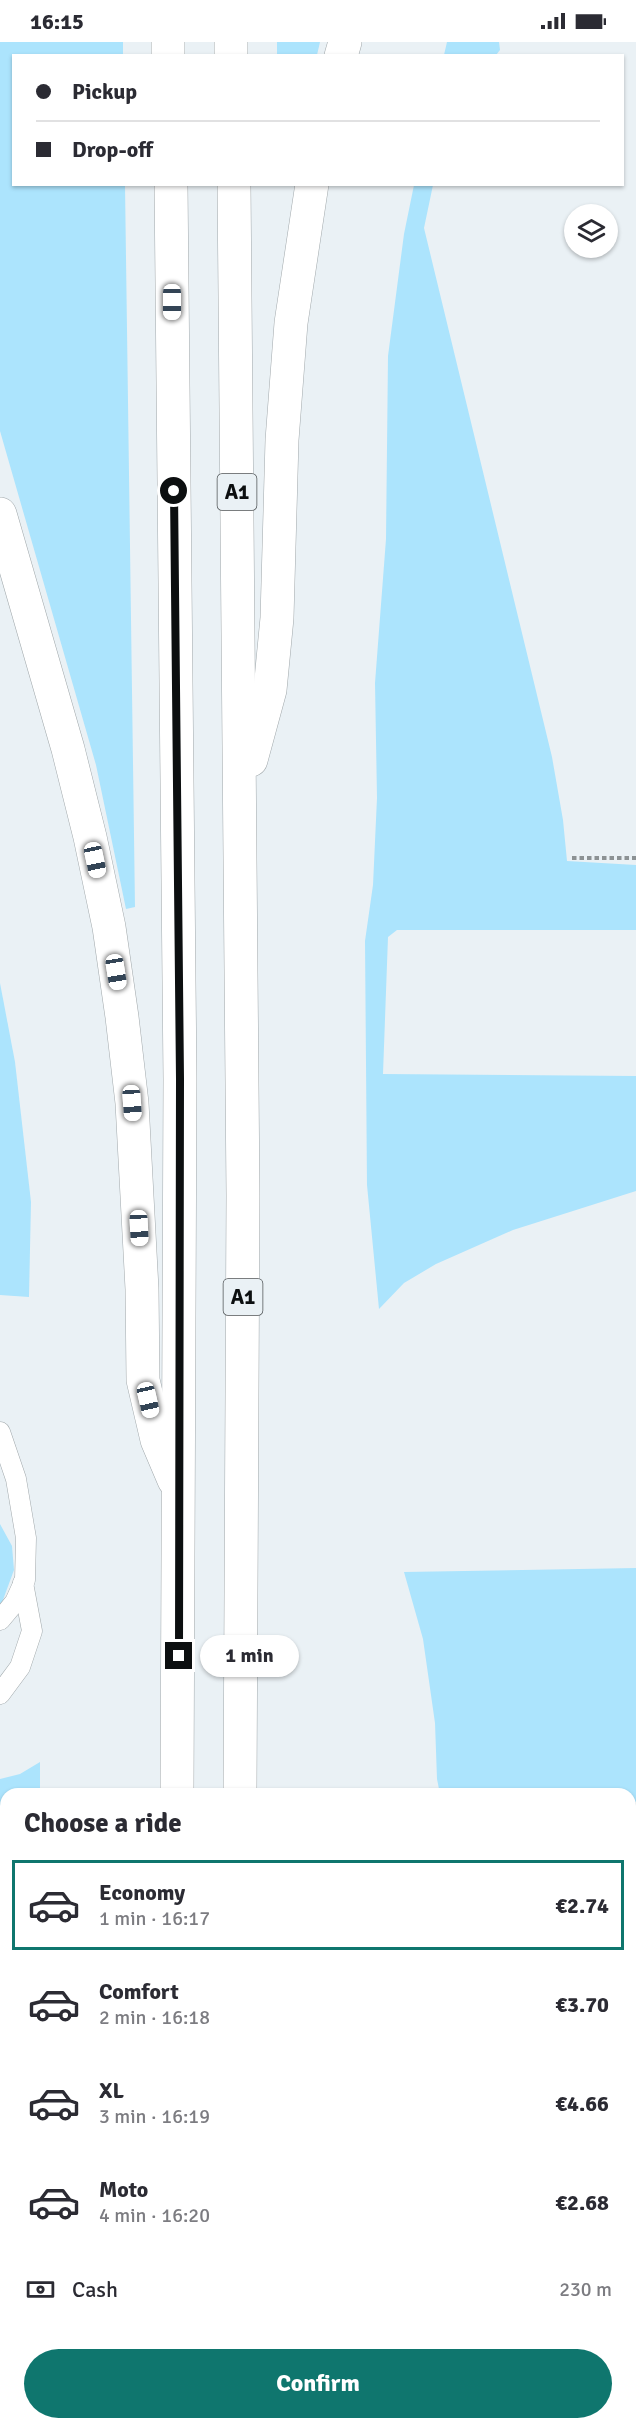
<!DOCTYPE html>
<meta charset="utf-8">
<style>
:root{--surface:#fff;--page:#f2f2f3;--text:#2b2b33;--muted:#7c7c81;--line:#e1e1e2;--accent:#0f766e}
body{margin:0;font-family:Signika,sans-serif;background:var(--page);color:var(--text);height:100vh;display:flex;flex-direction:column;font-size:22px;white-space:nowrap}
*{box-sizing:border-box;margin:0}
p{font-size:20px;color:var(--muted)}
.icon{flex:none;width:33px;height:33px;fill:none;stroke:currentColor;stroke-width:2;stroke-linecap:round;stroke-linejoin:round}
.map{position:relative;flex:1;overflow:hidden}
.panel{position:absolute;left:0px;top:1746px;width:636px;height:642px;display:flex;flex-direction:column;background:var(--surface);border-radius:18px 18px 0 0;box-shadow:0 2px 4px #0004}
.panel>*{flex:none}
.top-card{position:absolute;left:12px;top:12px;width:612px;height:132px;border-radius:0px;box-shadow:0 2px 4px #0004;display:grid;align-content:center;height:132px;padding:0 24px;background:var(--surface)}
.controls{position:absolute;left:564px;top:162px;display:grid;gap:12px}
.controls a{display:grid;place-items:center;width:54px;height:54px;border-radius:50%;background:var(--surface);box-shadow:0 2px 4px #0004;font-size:30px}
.end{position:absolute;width:27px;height:27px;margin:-14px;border:8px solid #0c0f10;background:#fff;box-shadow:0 0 0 3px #fff}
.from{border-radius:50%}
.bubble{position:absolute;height:42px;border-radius:21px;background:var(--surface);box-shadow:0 2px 4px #0004;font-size:20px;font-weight:700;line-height:42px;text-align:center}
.car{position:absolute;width:18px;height:36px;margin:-18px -9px;border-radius:8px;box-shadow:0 0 4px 2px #0007;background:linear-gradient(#fff 24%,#345 0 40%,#fff 0 76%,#345 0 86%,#fff 0)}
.top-card b{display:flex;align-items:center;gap:21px;height:57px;font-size:22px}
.top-card b+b{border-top:2px solid var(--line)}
.top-card i{width:15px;height:15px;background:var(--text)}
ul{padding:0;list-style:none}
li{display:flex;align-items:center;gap:18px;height:90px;margin:0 12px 9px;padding:0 12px;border:3px solid transparent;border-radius:0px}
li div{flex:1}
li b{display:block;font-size:22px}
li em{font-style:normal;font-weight:700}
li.selected{border-color:var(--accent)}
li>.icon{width:54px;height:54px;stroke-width:1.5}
h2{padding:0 24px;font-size:27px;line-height:72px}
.pay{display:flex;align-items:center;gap:15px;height:66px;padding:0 24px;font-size:22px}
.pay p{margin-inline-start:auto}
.cta{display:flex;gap:12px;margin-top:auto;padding:12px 24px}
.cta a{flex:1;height:69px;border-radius:36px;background:var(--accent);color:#fff;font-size:24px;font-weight:700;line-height:69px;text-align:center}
.status{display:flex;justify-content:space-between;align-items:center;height:42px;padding:0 30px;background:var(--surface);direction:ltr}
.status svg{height:16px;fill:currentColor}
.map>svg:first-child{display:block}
.green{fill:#ace4fd}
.building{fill:#545b5e;filter:url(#shadow)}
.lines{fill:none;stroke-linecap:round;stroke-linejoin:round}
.service-casing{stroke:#a1a8ab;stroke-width:21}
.motorway-casing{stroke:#a1a8ab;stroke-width:34}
.path{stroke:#8c9294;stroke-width:4;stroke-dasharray:4.5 3;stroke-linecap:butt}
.service{stroke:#fff;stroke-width:20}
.motorway{stroke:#fff;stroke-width:33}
.route{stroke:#0c0f10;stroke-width:8}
.labels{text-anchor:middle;stroke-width:6;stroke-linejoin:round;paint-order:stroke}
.shield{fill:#eaf1f5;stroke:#4f5355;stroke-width:1.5}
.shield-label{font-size:21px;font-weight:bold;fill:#0c0f10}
</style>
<div class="status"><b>16:15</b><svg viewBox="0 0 49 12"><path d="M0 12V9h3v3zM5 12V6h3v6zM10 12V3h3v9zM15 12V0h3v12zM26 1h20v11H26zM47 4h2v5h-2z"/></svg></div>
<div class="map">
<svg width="636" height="2388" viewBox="0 0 636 2388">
<defs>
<filter id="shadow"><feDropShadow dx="6" dy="4" stdDeviation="1.5" flood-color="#0004"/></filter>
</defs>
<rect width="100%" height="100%" fill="#eaf1f5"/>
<!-- green -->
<g class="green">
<polygon points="0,0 123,0 123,13 14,14 14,142 125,143 135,865 126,867 96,723 0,389"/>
<polygon points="277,0 320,0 317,13 277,14"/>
<polygon points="447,0 499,0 500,8 496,13 444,13"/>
<polygon points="433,143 424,186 552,715 563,778 567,819 636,823 636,888 397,888 388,895 383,1032 636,1034 636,1149 513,1188 436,1222 404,1241 379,1267 367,1143 365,899 373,843 377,756 375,641 386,497 388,314 404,192 414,143"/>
<polygon points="0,941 15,1020 31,1160 29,1255 0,1253"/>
<polygon points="0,1482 12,1504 14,1528 0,1566"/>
<polygon points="636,1526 636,1760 630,1759 630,1752 440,1752 437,1737 435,1681 423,1597 404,1530"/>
<polygon points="40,1720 40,1752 6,1752 6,2061 0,2062 0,1737 20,1732"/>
<polygon points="630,1772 636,1773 636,1832 630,1832"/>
<polygon points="636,2132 636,2215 630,2214 630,2163"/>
<polygon points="6,2150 6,2210 0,2211 0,2151"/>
<polygon points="636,2244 636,2388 504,2388 504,2382 630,2382 630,2273"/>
</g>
<!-- building -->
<g class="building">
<polygon points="630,2217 636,2218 631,2250 630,2250"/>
<polygon points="0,2330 6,2330 6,2382 25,2382 26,2388 0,2388"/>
<polygon points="406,2382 494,2382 494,2388 405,2388"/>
</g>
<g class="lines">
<defs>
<g id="service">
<polyline points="0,1390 16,1437 26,1496 25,1538 15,1560 0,1578"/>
<polyline points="0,1652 20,1625 32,1589 23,1541"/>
</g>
<g id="motorway">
<polyline points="168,0 168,14"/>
<polyline points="231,0 231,14"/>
<polyline points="341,14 345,0"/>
<polyline points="171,142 180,1037 177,1752"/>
<polyline points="234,142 243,1153 240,1752"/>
<polyline points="0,472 68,707 90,795 109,885 122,975 132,1061 142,1247 143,1338 157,1398 174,1438"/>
<polyline points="251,718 270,648 277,576 282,398 291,281 312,142"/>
<polyline points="172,2388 172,2382"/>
<polyline points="233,2388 233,2382"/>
</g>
</defs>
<!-- service casing -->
<use href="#service" class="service-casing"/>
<!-- motorway casing -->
<use href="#motorway" class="motorway-casing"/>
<!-- path -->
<g class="path">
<polyline points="572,816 636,816"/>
<polyline points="630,1768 636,1769"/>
<polyline points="0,1895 6,1894"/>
</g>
<!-- service -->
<use href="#service" class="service"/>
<!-- motorway -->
<use href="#motorway" class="motorway"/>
</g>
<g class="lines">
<!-- route -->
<polyline class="route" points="174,449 180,1037 179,1614"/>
</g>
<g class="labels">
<!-- shield labels -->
<g class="shield">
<rect x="217.5" y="432" width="39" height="36" rx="4.5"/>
<rect x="223.5" y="1237" width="39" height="36" rx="4.5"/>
</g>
<g class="shield-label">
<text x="237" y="457">A1</text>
<text x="243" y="1262">A1</text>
</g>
</g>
</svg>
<div class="controls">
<a><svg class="icon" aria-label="layers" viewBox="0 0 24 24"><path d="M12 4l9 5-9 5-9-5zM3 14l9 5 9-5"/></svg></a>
</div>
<i class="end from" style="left:174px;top:449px"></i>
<i class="end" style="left:179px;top:1614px"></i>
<div class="bubble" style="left:200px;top:1593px;width:99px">1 min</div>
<i class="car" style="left:172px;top:260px;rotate:180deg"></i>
<i class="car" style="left:95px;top:818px;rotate:168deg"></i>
<i class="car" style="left:116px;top:930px;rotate:171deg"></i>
<i class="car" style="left:132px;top:1061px;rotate:176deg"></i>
<i class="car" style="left:139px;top:1186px;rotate:177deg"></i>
<i class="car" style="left:148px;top:1358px;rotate:167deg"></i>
<div class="top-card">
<b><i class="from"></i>Pickup</b>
<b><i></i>Drop-off</b>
</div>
<section class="panel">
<h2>Choose a ride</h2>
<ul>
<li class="selected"><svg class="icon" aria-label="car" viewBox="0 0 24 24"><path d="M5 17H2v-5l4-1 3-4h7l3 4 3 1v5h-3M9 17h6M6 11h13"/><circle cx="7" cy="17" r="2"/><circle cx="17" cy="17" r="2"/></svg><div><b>Economy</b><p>1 min · 16:17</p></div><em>€2.74</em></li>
<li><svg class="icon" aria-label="car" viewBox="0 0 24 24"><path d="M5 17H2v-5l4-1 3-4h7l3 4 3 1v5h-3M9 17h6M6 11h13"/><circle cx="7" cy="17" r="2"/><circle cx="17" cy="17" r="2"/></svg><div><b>Comfort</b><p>2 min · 16:18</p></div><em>€3.70</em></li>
<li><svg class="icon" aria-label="car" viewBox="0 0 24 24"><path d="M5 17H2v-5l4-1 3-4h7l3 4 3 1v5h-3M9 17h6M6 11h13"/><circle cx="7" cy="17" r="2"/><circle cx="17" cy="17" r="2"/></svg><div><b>XL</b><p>3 min · 16:19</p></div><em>€4.66</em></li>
<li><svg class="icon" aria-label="car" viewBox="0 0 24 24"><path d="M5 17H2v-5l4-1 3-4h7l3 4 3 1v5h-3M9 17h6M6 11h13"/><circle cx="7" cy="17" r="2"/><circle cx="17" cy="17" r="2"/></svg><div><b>Moto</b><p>4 min · 16:20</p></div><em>€2.68</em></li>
</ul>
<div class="pay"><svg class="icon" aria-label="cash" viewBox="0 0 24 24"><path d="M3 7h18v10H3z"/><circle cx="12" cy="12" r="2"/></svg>Cash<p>230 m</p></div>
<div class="cta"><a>Confirm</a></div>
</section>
</div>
